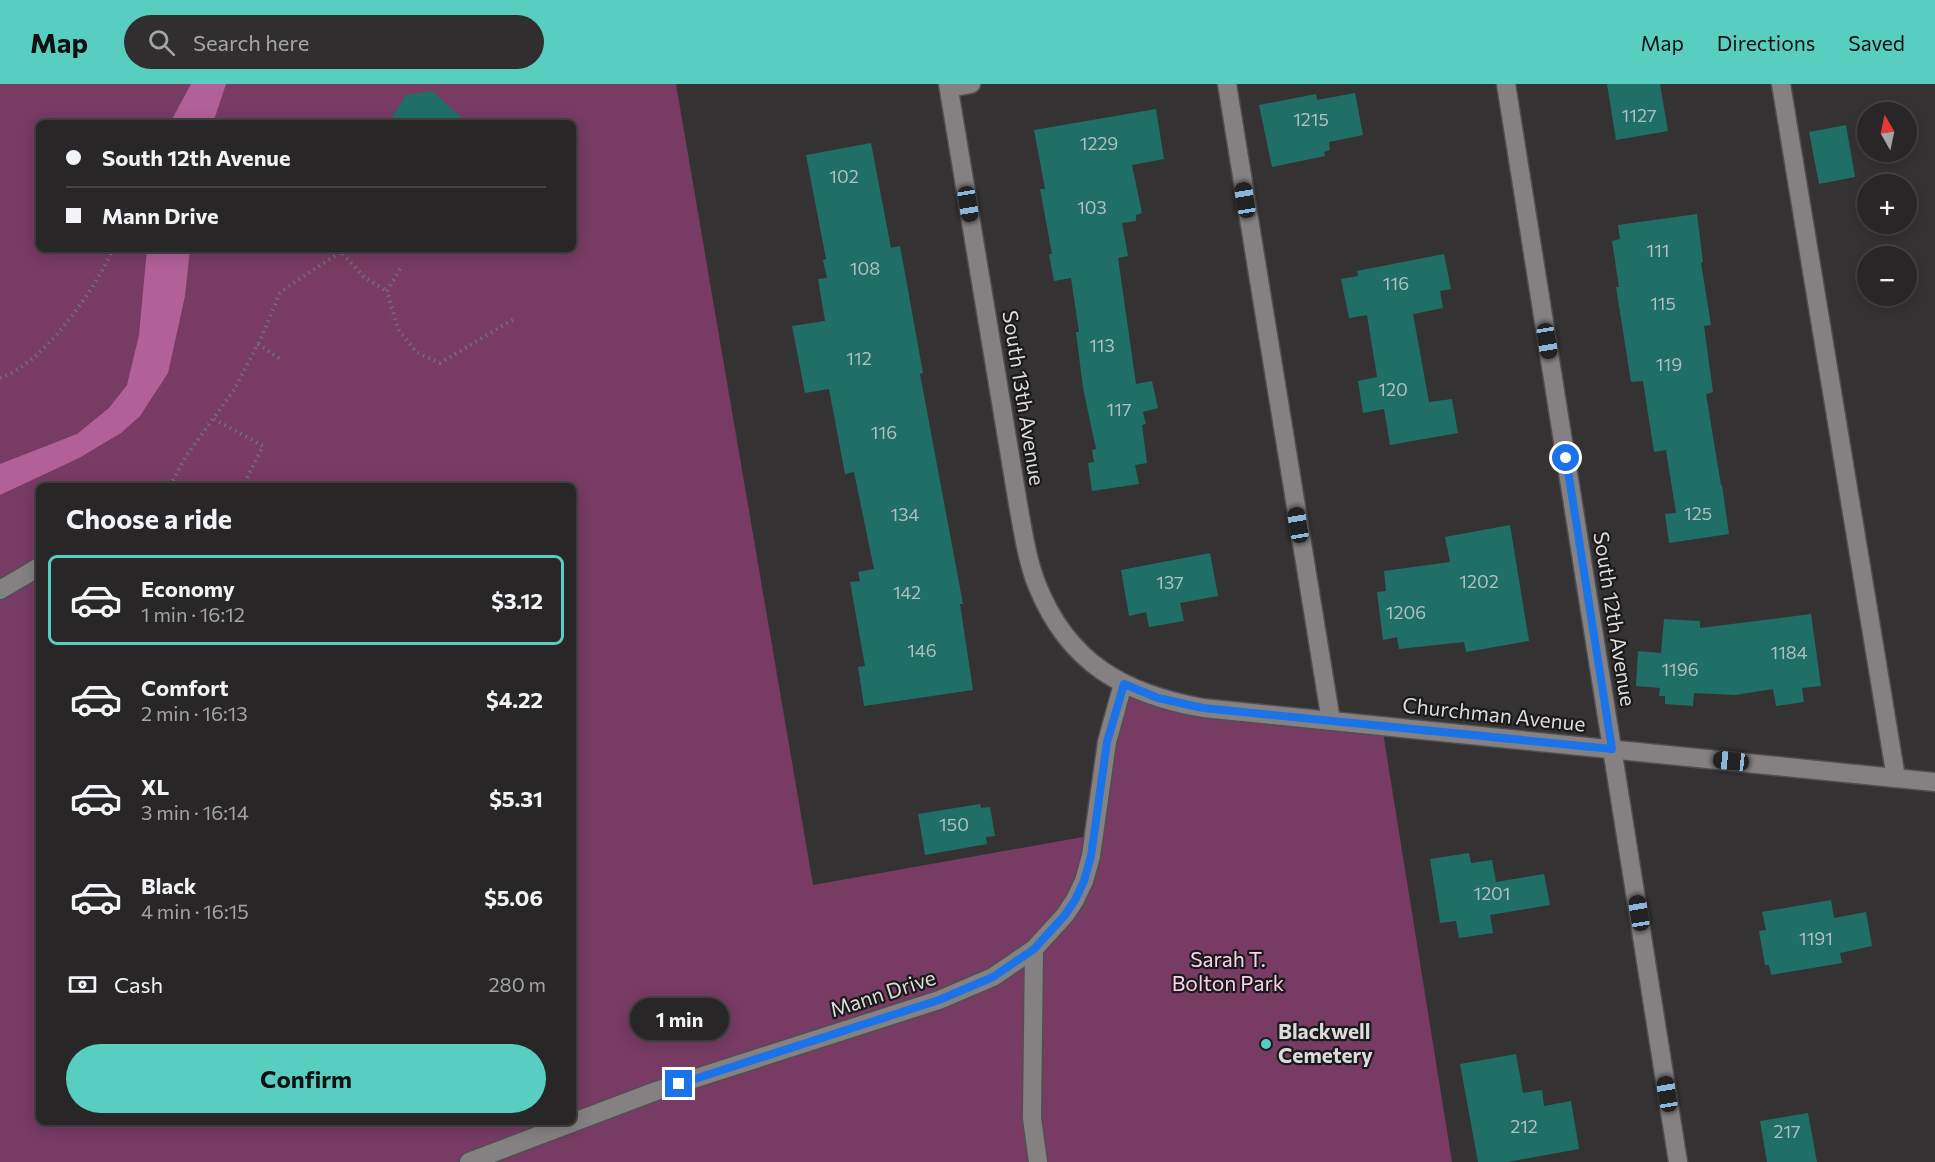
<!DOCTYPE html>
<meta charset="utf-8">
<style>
:root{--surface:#282626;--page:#302e2e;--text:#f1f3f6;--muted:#a5a5a7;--line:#444343;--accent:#58cec0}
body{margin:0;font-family:Commissioner,sans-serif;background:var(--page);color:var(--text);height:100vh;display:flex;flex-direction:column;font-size:22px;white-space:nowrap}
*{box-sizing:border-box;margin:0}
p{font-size:20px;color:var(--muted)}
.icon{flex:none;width:33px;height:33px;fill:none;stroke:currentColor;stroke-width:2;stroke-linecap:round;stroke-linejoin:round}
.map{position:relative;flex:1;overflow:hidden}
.drawer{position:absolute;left:36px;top:399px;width:540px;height:642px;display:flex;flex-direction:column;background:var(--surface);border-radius:9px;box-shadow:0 3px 15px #0003,0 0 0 2px var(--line)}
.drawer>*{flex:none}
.hud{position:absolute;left:36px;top:36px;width:540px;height:132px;border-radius:9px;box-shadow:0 3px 15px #0003,0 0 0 2px var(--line);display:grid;align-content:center;height:132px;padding:0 30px;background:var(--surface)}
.needle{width:39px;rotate:351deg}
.buttons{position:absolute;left:1857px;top:18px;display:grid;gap:12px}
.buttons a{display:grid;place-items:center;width:60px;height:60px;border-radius:50%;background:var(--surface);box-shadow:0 3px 15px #0003,0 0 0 2px var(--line);font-size:30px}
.end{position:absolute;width:27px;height:27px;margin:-14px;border:8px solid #1a73e8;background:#fff;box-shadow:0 0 0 3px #fff}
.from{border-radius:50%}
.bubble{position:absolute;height:42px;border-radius:21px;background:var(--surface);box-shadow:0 3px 15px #0003,0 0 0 2px var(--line);font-size:20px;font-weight:700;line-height:42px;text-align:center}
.car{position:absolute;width:18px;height:36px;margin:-18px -9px;border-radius:8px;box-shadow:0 0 4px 2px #0007;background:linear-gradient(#222 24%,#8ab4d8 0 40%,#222 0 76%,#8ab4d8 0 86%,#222 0)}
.hud b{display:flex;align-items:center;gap:21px;height:57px;font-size:22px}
.hud b+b{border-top:2px solid var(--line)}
.hud i{width:15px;height:15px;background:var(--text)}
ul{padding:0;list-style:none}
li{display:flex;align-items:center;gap:18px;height:90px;margin:0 12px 9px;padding:0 18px;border:3px solid transparent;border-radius:9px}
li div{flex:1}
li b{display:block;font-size:22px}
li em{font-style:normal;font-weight:700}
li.current{border-color:var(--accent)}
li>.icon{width:54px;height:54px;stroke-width:1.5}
h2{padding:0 30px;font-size:27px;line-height:72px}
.pay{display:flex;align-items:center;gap:15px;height:66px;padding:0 30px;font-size:22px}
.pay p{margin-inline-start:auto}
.primary-button{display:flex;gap:12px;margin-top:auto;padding:12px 30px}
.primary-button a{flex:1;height:69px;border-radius:36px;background:var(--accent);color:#111;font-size:24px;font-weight:700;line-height:69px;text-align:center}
header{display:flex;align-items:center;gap:36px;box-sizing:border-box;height:84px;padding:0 30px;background:var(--accent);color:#111}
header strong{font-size:28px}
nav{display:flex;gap:33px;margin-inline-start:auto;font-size:21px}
.search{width:420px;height:54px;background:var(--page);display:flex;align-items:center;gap:15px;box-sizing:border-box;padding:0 21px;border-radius:33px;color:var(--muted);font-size:22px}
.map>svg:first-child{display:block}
.green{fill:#773b64;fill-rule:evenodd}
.water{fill:#b26098}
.building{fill:#1f6f67}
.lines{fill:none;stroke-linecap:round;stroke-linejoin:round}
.minor-casing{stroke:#524f51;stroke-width:21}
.path{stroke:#726f70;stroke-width:4;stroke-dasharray:1.5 4.5;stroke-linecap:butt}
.minor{stroke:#858183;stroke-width:18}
.route{stroke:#1a73e8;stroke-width:8}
.poi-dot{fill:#58cec0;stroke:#1b1a1b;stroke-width:2}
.labels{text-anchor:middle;stroke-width:4.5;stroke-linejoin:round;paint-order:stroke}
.number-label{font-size:18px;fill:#aec0bf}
.street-label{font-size:21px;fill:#dddbdc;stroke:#1b1a1b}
.park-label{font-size:21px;fill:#fed1ed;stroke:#1b1a1b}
.poi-label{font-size:21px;font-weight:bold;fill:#dddbdc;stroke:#1b1a1b;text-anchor:start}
</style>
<header>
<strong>Map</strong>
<div class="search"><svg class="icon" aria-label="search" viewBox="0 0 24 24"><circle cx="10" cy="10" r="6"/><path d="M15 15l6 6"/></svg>Search here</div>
<nav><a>Map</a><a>Directions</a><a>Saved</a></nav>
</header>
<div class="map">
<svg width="1935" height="1078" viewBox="0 0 1935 1078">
<rect width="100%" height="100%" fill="#353233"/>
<!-- green -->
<path class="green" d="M0 0H676L813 801 1094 751 1123 600 1138 607 1382 642 1452 1078H0ZM39 39H573V165H39ZM39 402H573V1038H39Z"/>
<!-- water -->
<g class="water">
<polygon points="191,0 226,0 213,39 170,39"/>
<polygon points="147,165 190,165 185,212 168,289 140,332 121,349 79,374 0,411 0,380 77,350 109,324 127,301 139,251"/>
</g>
<!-- building -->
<g class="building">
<polygon points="1607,0 1660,0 1668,47 1616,56"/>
<polygon points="432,7 468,39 388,39 406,11"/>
<polygon points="1355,9 1363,51 1329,58 1330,66 1324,68 1325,72 1272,83 1259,21 1316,10 1317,16"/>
<polygon points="1156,25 1164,75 1132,81 1142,129 1136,131 1136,137 1122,139 1128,172 1118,174 1136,300 1152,297 1158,324 1143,328 1146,340 1142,341 1147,379 1135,381 1139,400 1092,407 1088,379 1094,378 1092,366 1096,365 1083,304 1076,248 1079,248 1071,194 1054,197 1049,170 1052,170 1040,105 1045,105 1034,46"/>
<polygon points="1846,41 1855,93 1819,100 1809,48"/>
<polygon points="871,59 891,164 900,162 923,289 920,290 963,520 960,520 973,606 864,622 858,583 865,582 850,498 860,497 858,488 874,485 854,388 845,390 829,305 805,309 792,242 825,237 818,195 827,194 823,176 826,175 806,71"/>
<polygon points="1697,130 1703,178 1701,179 1711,241 1704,242 1713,308 1706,310 1721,401 1722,401 1729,450 1669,459 1665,430 1676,429 1666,366 1654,368 1643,297 1631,298 1616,203 1619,203 1612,157 1620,155 1618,141"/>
<polygon points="1444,170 1451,205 1440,207 1443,224 1413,230 1429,318 1452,315 1458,349 1390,361 1384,325 1363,329 1358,297 1377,293 1367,231 1349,234 1341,195 1358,192 1357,187"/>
<polygon points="1510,441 1529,557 1466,568 1464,558 1399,565 1397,553 1383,556 1377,508 1386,507 1384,487 1450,478 1445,453"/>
<polygon points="1210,469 1218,512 1180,519 1184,537 1149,543 1146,528 1129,532 1121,486"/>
<polygon points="1811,530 1821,602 1802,604 1804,618 1776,622 1773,605 1735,611 1694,609 1693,622 1665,620 1665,612 1659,612 1660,604 1636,602 1638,567 1661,569 1664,535 1700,537 1700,544"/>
<polygon points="980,720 981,724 990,723 995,752 986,753 987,760 925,771 918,730"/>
<polygon points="1469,769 1471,779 1492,776 1496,798 1544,790 1550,821 1490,831 1493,849 1459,854 1456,837 1440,839 1430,775"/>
<polygon points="1831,816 1834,834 1866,828 1872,862 1840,869 1842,879 1771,891 1769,881 1765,881 1759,847 1766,846 1762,828"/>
<polygon points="1516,970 1523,1009 1542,1006 1544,1022 1571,1017 1579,1065 1507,1078 1478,1078 1460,980"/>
<polygon points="1808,1029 1817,1078 1767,1078 1760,1037"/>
</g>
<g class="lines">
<defs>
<g id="minor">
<path d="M948 0 1018 420C1023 447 1027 476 1037 501 1068 579 1124 610 1203 624L1935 698"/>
<polyline points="1227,0 1331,637"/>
<polyline points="1506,0 1678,1078"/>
<polyline points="1781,0 1896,694"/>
<polyline points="949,4 971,0"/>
<polyline points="0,506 39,483"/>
<polyline points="1034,865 1032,1034 1038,1078"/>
<polyline points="469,1078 656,1007 939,916 993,893 1034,865 1065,831 1075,816 1084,797 1091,772 1107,658 1123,600"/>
</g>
</defs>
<!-- minor casing -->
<use href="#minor" class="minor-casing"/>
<!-- path -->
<g class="path">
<polyline points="313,165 340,168"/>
<polyline points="343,165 341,168 365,194 387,207"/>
<polyline points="400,185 387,207 398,245 416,268 440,279 514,235"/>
<polyline points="258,260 283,277"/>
<path d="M0 294C7 291 15 288 21 283 55 261 97 202 113 165"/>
<polyline points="214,335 263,362 244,400"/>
<polyline points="170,402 186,372 234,306 261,254 280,209 293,199 341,168"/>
</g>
<!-- minor -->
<use href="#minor" class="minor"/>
</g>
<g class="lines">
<!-- route -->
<polyline class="route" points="679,1000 939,916 993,893 1034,865 1065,831 1075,816 1084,797 1091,772 1107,658 1124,600 1158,614 1203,624 1612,665 1566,374"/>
</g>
<!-- markers -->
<circle class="poi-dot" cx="1266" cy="960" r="6"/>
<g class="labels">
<!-- number labels -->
<g class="number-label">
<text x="1639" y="38">1127</text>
<text x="1311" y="42">1215</text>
<text x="1099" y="66">1229</text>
<text x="844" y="99">102</text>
<text x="1092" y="130">103</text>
<text x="1658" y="173">111</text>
<text x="865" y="191">108</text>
<text x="1396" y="206">116</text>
<text x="1663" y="226">115</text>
<text x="1102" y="268">113</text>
<text x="859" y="281">112</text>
<text x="1669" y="287">119</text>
<text x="1393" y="312">120</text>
<text x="1119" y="332">117</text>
<text x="884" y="355">116</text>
<text x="1698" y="436">125</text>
<text x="905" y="437">134</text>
<text x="1479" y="504">1202</text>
<text x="1170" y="505">137</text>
<text x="907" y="515">142</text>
<text x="1406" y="535">1206</text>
<text x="922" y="573">146</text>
<text x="1789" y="575">1184</text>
<text x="1680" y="592">1196</text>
<text x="954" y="747">150</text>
<text x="1492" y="816">1201</text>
<text x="1816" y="861">1191</text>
<text x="1524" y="1049">212</text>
<text x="1787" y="1054">217</text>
</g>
<!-- street labels -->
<g class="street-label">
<text transform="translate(1023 314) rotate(81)" y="7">South 13th Avenue</text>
<text transform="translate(1614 535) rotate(81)" y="7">South 12th Avenue</text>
<text transform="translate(1494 631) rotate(6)" y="7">Churchman Avenue</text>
<text transform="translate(883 910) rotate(-18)" y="7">Mann Drive</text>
</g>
<!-- park labels -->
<g class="park-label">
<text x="1228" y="883">Sarah T.<tspan x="1228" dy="24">Bolton Park</tspan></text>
</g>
<!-- poi labels -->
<g class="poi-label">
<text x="1278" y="955">Blackwell<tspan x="1278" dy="24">Cemetery</tspan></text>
</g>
</g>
</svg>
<div class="buttons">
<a><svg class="needle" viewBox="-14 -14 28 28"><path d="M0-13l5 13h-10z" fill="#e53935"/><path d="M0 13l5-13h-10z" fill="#a5a5a7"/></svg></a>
<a>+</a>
<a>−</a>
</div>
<i class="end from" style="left:1566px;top:374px"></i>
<i class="end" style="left:679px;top:1000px"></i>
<div class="bubble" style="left:630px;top:914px;width:99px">1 min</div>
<i class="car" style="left:1245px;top:116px;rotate:351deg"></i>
<i class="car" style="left:968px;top:120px;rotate:171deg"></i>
<i class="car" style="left:1547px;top:257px;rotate:171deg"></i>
<i class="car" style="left:1298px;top:441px;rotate:351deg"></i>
<i class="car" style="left:1731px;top:677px;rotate:276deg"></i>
<i class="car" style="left:1639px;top:829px;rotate:351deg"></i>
<i class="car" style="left:1667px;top:1010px;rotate:351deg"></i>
<div class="hud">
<b><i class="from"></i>South 12th Avenue</b>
<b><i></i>Mann Drive</b>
</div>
<section class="drawer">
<h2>Choose a ride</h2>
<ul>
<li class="current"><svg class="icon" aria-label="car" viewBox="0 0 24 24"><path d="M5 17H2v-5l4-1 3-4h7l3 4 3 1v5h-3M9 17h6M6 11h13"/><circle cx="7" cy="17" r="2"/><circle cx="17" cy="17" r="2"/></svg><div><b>Economy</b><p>1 min · 16:12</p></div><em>$3.12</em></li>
<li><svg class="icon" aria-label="car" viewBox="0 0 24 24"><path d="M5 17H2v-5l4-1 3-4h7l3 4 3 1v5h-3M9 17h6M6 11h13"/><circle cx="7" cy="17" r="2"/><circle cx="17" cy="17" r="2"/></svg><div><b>Comfort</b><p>2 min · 16:13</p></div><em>$4.22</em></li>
<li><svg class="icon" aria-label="car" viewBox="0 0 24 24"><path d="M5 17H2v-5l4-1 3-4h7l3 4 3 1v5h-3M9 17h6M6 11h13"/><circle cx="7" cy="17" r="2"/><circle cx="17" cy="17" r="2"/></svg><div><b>XL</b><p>3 min · 16:14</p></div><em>$5.31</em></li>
<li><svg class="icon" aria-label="car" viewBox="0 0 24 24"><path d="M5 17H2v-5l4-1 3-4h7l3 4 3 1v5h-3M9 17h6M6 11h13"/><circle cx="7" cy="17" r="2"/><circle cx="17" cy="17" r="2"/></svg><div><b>Black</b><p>4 min · 16:15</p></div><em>$5.06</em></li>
</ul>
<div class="pay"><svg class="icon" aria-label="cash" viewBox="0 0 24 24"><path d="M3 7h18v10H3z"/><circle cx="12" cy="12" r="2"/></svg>Cash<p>280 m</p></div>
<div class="primary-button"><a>Confirm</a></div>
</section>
</div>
